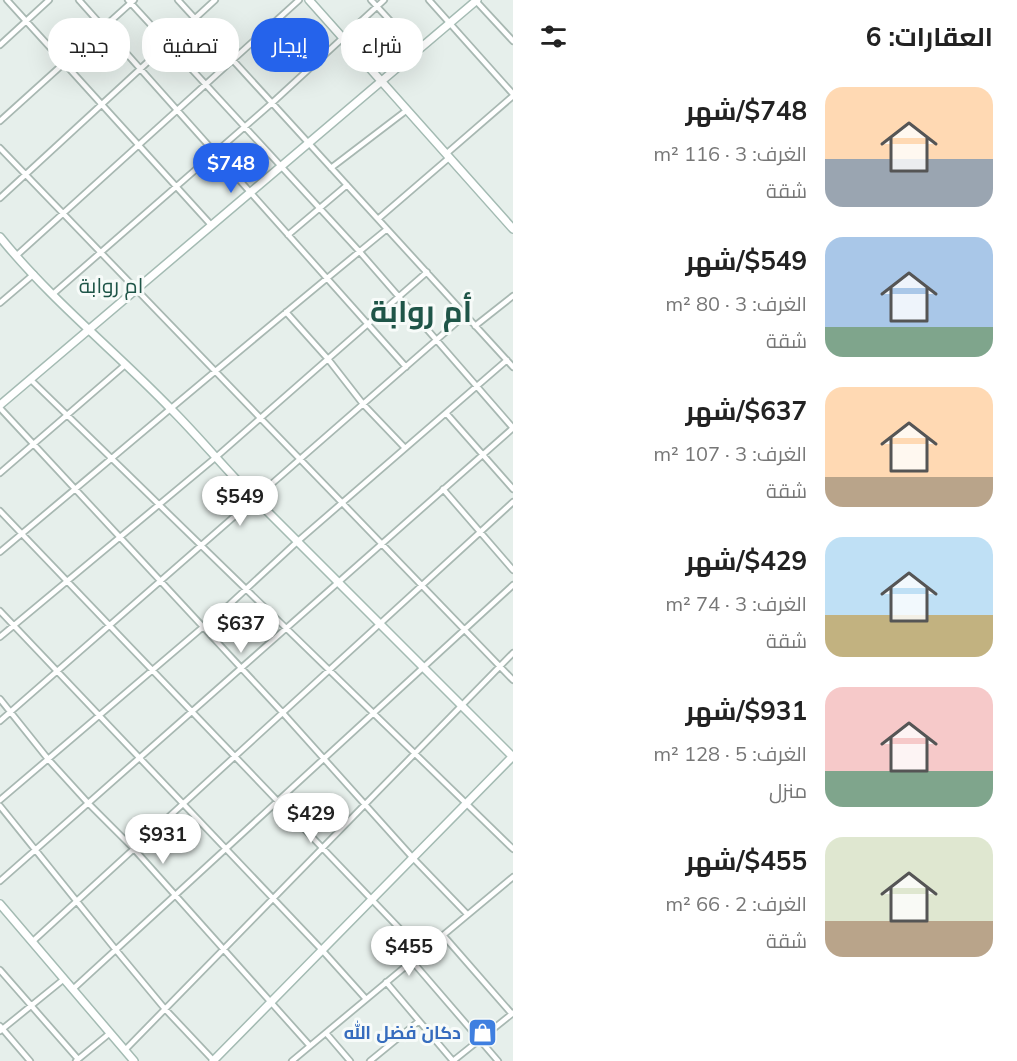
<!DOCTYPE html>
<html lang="ar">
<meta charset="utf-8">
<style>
body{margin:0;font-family:Mulish,Cairo,sans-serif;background:#f2f2f2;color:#222;direction:rtl;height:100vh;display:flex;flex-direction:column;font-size:22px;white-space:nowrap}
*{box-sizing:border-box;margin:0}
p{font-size:20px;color:#767676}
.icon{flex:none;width:33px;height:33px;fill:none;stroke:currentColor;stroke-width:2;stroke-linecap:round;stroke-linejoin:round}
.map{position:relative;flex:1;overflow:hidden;direction:ltr}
.panel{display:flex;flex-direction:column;background:#fff;width:504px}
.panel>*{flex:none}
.banner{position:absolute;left:18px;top:18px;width:405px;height:54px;direction:rtl;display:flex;gap:12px}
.price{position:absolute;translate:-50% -51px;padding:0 14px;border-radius:21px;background:#fff;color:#222;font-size:20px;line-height:39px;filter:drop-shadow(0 2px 3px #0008)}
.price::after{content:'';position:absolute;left:50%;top:36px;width:18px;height:14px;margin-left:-9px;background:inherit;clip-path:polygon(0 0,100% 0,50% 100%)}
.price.on{background:#2563eb;color:#fff}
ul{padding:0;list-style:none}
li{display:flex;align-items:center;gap:18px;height:150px;padding:0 24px}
li span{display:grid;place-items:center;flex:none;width:168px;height:120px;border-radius:18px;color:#555}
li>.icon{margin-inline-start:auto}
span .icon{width:72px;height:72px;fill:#fffc;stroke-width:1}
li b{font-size:26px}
h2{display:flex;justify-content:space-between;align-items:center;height:72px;padding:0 24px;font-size:26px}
.chip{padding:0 21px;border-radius:24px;background:#fff;box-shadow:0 6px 24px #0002;font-size:21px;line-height:54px}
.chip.on{background:#2563eb;color:#fff}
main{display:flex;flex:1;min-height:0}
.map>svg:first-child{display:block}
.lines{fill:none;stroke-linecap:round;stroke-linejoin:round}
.street-casing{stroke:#a8b8b2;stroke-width:8}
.secondary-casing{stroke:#a4bbb3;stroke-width:10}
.street{stroke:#fff;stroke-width:4.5}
.secondary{stroke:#fff;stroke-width:7}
.labels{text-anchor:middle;stroke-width:6;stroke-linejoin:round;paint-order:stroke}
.shop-label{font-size:18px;font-weight:bold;fill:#366cbe;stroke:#f7fbf9;text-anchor:end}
.quarter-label{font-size:21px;fill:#1f5548;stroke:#f7fbf9}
.town-label{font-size:30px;font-weight:bold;fill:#1f5548;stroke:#f7fbf9}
</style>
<main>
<section class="panel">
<h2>العقارات: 6<svg class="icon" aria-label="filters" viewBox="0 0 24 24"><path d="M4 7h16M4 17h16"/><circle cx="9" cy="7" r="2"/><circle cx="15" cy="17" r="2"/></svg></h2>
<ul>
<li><span style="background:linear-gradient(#ffd9b3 60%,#9aa5b1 0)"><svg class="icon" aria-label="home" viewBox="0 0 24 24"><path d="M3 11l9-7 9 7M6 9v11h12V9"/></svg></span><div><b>$748/شهر</b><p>الغرف: 3 · 116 m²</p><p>شقة</p></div></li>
<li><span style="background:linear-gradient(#a9c7e8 75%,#7fa58c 0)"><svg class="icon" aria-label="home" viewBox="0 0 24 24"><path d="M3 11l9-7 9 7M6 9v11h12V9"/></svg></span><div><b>$549/شهر</b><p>الغرف: 3 · 80 m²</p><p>شقة</p></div></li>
<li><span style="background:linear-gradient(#ffd9b3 75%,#b9a48a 0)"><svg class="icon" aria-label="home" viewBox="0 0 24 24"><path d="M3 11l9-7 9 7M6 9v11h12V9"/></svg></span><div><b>$637/شهر</b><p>الغرف: 3 · 107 m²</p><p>شقة</p></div></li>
<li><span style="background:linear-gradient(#bfe0f5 65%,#c2b280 0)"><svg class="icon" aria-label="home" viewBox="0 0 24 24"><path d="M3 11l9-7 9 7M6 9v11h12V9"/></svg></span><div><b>$429/شهر</b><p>الغرف: 3 · 74 m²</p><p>شقة</p></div></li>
<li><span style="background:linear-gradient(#f6c9c9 70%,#7fa58c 0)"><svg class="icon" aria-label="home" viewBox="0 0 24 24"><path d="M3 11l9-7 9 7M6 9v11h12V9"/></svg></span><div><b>$931/شهر</b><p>الغرف: 5 · 128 m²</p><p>منزل</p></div></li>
<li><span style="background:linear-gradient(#dfe7d0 70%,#b9a48a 0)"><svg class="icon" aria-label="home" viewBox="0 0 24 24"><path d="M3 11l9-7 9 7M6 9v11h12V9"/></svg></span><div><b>$455/شهر</b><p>الغرف: 2 · 66 m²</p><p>شقة</p></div></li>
</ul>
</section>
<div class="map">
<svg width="513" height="1061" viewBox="0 0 513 1061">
<rect width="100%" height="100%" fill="#e6efeb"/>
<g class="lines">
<defs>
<path id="street" d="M 7,0 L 212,226
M 79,0 L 406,367
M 128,0 L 359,251 L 513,428
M 178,0 L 513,367
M 371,0 L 418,51
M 429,0 L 513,94
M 476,1 L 513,41
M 0,45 L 49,0
M 0,121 L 134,0
M 0,148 L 513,680
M 446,154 L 513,96
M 331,168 L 407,110
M 0,198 L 215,0
M 378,219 L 450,157
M 288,235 L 347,185
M 16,256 L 299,0
M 53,294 L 272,103 L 384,0
M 0,303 L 34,274
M 286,312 L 328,359 L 363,404 L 405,448
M 475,326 L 513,296
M 31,380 L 513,849
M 0,408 L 282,712 L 413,858 L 467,914
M 446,413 L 513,489
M 0,473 L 125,365
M 443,489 L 513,570
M 0,511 L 422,952
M 0,552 C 129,444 257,335 387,229
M 0,611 L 322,950 L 366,999
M 0,637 L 215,458 L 427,272
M 0,699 L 48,759 L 88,803 L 134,849 L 310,1046
M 0,721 L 465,315
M 0,800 L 230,604 L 298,541 L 507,360
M 0,806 L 116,950 L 165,1009 L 214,1061
M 0,881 L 513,428
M 443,935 L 512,1014
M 32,942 L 513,502
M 412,961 L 498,1061
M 0,970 L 78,1059
M 386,982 L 453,1061 L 513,1013
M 73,989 L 513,585
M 0,1026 L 30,1061
M 0,1031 L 64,979
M 326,1033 L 350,1061
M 125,1050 L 513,653
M 76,1061 L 110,1033
M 292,1061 L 513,877
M 370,1061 L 419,1021"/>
<path id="secondary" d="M 309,0 L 513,229
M 0,237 C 51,300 115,351 171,409 C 200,438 226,470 255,499 L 513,757
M 0,405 L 477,0
M 0,904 L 134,1061
M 213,1061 L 513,756"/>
</defs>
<use href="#street" class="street-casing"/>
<use href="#secondary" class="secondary-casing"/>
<use href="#street" class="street"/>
<use href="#secondary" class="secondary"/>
</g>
<defs>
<symbol id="shop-square" viewBox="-11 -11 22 22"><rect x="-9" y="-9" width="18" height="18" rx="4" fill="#3f7fe0" stroke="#f7fbf9"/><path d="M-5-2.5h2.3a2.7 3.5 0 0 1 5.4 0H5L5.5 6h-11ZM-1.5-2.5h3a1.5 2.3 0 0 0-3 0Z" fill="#fff"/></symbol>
</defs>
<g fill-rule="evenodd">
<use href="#shop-square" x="466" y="1016" width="33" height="33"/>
</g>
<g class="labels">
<g class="shop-label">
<text x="461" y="1039">دكان فضل الله</text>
</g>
<g class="quarter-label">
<text x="111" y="293">ام روابة</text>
</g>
<g class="town-label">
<text x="421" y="322">أم روابة</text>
</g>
</g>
</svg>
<b class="price on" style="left:231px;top:194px">$748</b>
<b class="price" style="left:240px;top:527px">$549</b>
<b class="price" style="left:241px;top:654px">$637</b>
<b class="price" style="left:311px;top:844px">$429</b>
<b class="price" style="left:163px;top:865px">$931</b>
<b class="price" style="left:409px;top:977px">$455</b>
<div class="banner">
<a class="chip">شراء</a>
<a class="chip on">إيجار</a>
<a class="chip">تصفية</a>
<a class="chip">جديد</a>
</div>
</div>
</main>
